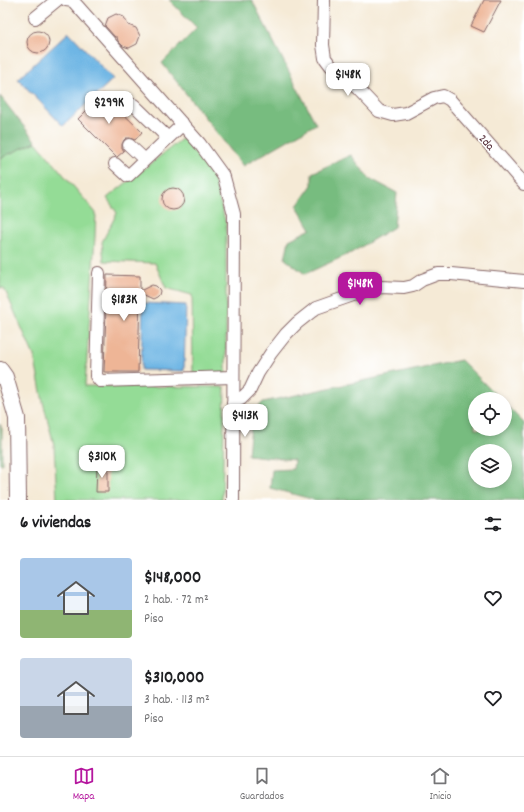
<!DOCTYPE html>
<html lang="es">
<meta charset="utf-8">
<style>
body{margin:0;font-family:Dekko,sans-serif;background:#f6f6f6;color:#202124;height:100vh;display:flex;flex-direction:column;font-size:15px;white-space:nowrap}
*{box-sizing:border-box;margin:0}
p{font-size:13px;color:#757577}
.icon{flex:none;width:22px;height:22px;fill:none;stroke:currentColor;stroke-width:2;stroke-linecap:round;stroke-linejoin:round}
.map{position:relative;height:500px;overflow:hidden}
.drawer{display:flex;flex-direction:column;background:#fff;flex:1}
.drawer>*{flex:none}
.tools{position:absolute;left:468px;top:392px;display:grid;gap:8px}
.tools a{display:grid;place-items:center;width:44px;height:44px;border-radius:50%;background:#fff;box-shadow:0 2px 6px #0003;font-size:20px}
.price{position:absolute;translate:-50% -34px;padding:0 9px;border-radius:8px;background:#fff;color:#222;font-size:13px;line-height:26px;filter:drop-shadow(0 1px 2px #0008)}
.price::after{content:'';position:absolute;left:50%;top:24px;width:12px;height:9px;margin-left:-6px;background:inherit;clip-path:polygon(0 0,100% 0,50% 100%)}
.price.active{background:#b5179e;color:#fff}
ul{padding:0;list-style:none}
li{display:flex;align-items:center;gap:12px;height:100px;padding:0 20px}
li span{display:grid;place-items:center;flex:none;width:112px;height:80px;border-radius:4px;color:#555}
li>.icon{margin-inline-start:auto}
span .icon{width:48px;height:48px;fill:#fffc;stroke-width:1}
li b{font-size:17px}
h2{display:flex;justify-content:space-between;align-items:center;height:48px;padding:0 20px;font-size:17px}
.menu{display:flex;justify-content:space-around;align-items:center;height:56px;border-top:1px solid #e0e0e0;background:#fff;font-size:11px;color:#757577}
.menu a{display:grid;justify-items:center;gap:2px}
.menu .active{color:#b5179e}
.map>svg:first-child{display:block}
.green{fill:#94dc96;stroke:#6f7e60}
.forest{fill:#77bc7f;stroke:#606e55;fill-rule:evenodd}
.water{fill:#6db5e4;stroke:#5c6a88}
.building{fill:#eeb596}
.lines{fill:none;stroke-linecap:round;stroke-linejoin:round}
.minor-casing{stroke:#866667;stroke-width:14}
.major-casing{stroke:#866667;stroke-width:18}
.minor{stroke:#fff;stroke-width:12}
.major{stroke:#fff;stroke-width:16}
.labels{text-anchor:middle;stroke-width:3;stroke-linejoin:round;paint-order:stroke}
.street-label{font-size:12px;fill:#4a1f2b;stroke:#fff}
</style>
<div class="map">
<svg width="524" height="500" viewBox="0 0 524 500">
<rect width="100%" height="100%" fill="#fff"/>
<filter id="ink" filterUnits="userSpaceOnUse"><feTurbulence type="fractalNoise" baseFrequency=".025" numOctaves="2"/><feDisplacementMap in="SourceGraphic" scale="8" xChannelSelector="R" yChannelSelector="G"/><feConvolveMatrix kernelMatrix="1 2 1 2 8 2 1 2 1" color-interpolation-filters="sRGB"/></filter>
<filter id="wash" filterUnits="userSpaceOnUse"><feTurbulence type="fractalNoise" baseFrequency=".012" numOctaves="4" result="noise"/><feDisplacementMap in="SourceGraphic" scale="16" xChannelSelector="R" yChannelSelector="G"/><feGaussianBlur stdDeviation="0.9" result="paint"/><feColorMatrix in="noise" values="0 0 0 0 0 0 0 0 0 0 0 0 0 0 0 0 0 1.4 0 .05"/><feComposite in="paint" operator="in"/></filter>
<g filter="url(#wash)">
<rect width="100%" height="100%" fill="#f5ead6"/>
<path class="green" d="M 183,138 L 213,176 L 226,224 L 226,374 L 193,374 L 192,295 L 166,288 L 155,263 L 104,261 L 102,242 L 117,213 L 107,198 Z
M 36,142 L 96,213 L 95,237 L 85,386 L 225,387 L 222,500 L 57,500 L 54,445 L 43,402 L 34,356 L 4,288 L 0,288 L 0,158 Z
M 0,424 L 2,429 L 2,464 L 0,464 Z"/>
<path class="forest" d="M 169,0 L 252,0 L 316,124 L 243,166 L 162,63 L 197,28 Z
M 0,96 L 36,142 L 0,158 Z
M 351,155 L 369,178 L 397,193 L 394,227 L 351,253 L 305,274 L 285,259 L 289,240 L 311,229 L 297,206 L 312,185 L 312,173 Z
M 461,360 L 500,399 L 475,399 L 475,429 L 505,429 L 505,404 L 524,423 L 524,500 L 315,500 L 270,488 L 272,470 L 293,469 L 294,460 L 248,455 L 252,414 L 263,402 ZM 475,451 L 505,451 L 505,481 L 475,481 Z"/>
<path class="water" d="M 69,32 L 113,79 L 63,126 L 18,79 Z
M 143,303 L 186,305 L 184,371 L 141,370 Z"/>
<g id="blocks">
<path class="building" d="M 484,0 L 501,0 L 484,32 L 471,26 Z
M 116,14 L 124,17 L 128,25 L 136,28 L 140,36 L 137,44 L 129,48 L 123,46 L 118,41 L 117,37 L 115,37 L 105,26 L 108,18 Z
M27 42a11 11 0 1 1 22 0a11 11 0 1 1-22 0Z
M 103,94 L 142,132 L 135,140 L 130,138 L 126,138 L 124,140 L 122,144 L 122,148 L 124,151 L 117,157 L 116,157 L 78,119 Z
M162 199a11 11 0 1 1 22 0a11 11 0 1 1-22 0Z
M 107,275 L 140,276 L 140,291 L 152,285 L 156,286 L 159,289 L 160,291 L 159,295 L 157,297 L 153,299 L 140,293 L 138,372 L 104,372 Z
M 97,466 L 108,467 L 108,492 L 96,492 Z"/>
</g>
</g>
<g filter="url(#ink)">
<use href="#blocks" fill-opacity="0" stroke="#866667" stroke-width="1"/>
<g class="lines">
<defs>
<path id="minor" d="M 66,0 L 73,1 L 200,144 L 224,177 L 234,214 L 233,500
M 324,0 L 323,45 L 325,58 L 331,66 L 358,89 L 379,111 L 393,115 L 406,113 L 434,98 L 443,96 L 450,100 L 524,184
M 35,18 L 57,0
M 134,105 L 168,138
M 129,145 L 145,160
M 115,164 L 128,176 L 183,124
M 99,273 L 96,376 L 100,381 L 233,377
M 233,403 L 241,399 L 250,390 L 258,373 L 271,353 L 286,334 L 297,323 L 316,308 L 356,294 L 368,289 L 380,287 L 404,288 L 413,286 L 422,280 L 438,274 L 451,274 L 524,281"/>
<path id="major" d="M 0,370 L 5,377 L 17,418 L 18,500"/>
</defs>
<use href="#minor" class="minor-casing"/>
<use href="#major" class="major-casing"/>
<use href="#minor" class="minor"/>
<use href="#major" class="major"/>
</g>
</g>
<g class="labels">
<g class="street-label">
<text transform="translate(487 142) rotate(49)" y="4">2da</text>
</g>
</g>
</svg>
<div class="tools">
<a><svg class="icon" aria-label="locate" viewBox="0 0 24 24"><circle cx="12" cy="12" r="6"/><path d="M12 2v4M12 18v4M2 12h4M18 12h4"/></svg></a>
<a><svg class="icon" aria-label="layers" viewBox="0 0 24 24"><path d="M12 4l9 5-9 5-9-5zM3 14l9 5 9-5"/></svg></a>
</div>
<b class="price" style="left:348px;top:97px">$148K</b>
<b class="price" style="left:109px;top:125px">$299K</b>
<b class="price active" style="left:360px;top:306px">$148K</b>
<b class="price" style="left:124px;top:322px">$183K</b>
<b class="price" style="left:245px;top:438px">$413K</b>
<b class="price" style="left:102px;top:479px">$310K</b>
</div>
<section class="drawer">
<h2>6 viviendas<svg class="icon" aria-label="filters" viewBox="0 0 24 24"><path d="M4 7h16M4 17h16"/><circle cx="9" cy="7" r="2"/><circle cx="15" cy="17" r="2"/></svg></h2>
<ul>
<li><span style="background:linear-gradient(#a9c7e8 65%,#8fb573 0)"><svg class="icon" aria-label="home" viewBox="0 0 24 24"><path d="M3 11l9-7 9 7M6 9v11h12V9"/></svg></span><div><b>$148,000</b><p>2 hab. · 72 m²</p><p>Piso</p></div><svg class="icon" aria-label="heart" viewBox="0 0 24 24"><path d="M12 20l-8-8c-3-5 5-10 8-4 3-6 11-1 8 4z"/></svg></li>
<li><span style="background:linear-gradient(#c9d6e8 60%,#9aa5b1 0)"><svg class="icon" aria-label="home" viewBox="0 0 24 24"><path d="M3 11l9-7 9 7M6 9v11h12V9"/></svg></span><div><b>$310,000</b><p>3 hab. · 113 m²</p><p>Piso</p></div><svg class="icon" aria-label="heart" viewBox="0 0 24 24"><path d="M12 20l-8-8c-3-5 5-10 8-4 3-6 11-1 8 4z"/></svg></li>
</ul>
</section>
<nav class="menu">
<a class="active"><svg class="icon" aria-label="map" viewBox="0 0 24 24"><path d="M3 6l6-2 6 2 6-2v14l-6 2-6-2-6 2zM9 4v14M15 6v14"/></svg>Mapa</a>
<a><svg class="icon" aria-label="saved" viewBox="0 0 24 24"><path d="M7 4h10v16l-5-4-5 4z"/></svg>Guardados</a>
<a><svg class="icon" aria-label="home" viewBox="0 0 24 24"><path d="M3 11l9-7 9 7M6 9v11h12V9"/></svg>Inicio</a>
</nav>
